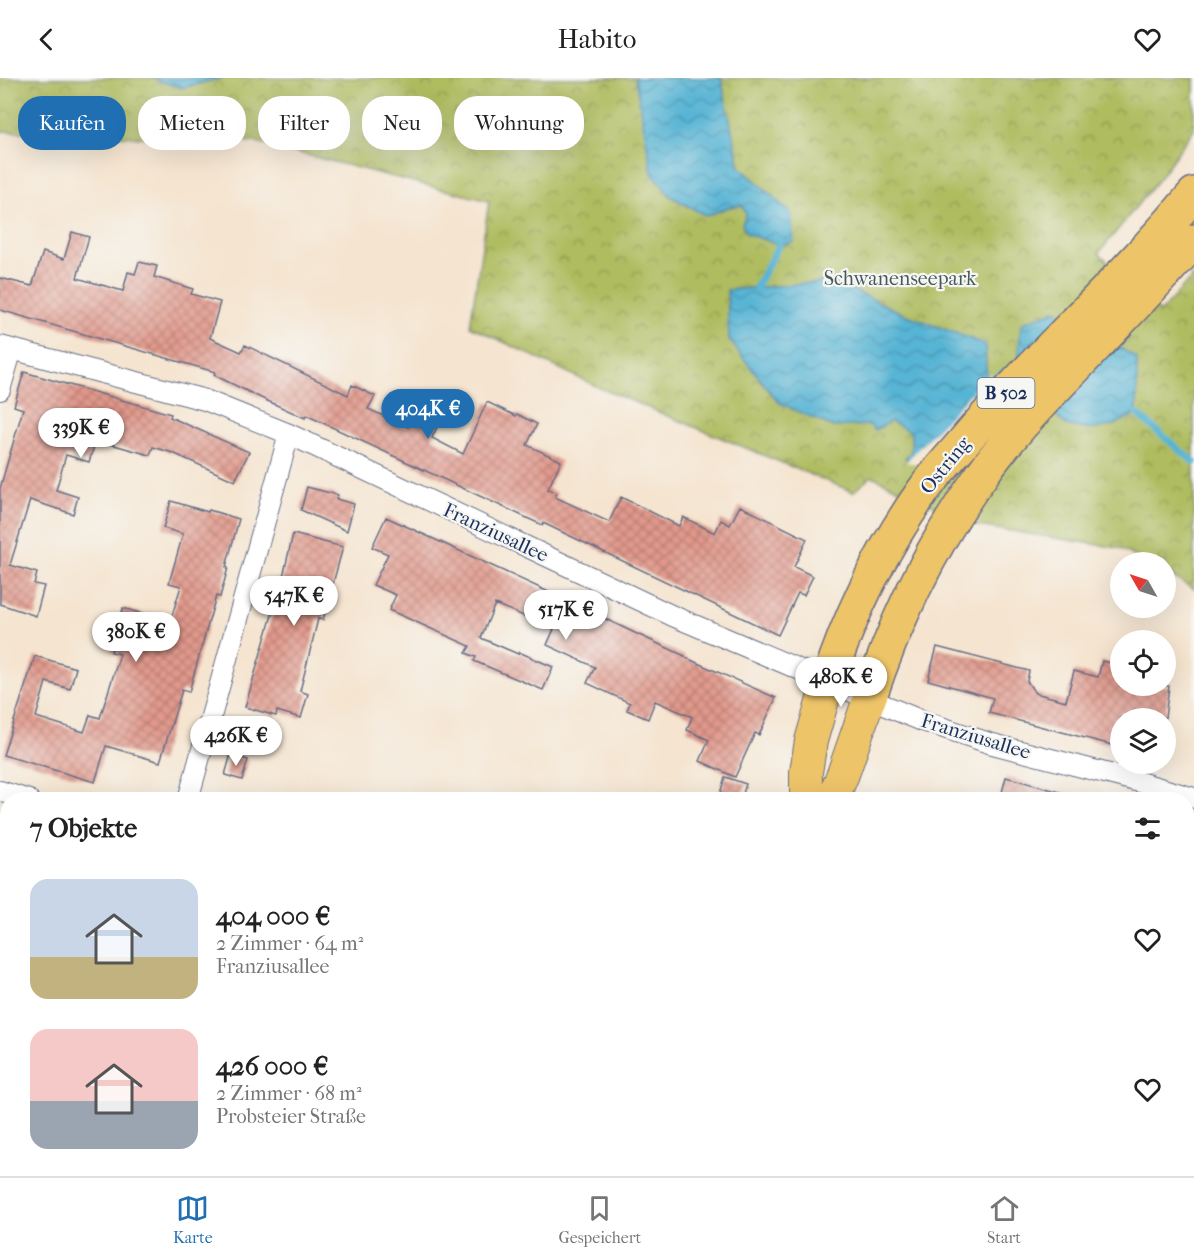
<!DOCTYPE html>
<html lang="de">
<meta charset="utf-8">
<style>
body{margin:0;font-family:"IM FELL French Canon",serif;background:#f2f2f2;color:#222;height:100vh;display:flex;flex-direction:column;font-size:22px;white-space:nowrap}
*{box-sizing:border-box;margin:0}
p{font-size:20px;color:#767676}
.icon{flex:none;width:33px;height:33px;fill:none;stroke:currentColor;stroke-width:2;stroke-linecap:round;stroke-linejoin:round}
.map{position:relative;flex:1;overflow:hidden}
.panel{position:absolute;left:0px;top:714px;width:1194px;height:384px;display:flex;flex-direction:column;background:#fff;border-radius:24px 24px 0 0;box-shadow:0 6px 24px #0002}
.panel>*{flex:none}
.hud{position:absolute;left:18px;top:18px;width:600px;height:54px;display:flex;gap:12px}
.needle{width:39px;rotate:309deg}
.controls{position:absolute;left:1110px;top:474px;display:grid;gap:12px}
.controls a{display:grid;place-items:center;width:66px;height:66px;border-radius:50%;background:#fff;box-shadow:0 6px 24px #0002;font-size:30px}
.price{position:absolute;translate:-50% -51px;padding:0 14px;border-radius:21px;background:#fff;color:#222;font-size:20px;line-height:39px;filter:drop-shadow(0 2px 3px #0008)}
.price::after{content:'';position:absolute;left:50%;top:36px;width:18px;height:14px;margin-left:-9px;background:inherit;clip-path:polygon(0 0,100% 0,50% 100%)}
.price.current{background:#1f6fb2;color:#fff}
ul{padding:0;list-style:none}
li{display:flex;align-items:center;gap:18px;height:150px;padding:0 30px}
li span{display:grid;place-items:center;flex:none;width:168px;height:120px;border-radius:18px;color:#555}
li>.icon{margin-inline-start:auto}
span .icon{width:72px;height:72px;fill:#fffc;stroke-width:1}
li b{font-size:26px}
h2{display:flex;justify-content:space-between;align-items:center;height:72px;padding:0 30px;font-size:26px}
.tag{padding:0 21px;border-radius:24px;background:#fff;box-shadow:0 6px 24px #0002;font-size:21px;line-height:54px}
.tag.current{background:#1f6fb2;color:#fff}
header{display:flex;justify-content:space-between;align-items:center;height:78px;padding:0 30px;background:#fff;font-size:27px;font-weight:600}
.tab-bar{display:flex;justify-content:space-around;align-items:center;height:84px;border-top:2px solid #e0e0e0;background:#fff;font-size:16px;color:#767676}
.tab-bar a{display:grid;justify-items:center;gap:3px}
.tab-bar .current{color:#1f6fb2}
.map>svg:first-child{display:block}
.park{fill:url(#park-crowns);stroke:#65765e;stroke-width:1.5}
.water{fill:url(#water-waves);stroke:#387299;stroke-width:1.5}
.pier{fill:#f5e4cf}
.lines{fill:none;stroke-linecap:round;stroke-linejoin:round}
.stream{stroke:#56b4d4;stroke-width:7}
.building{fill:url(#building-cross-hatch)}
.minor-casing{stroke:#676e86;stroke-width:22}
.primary-casing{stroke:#676e86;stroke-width:34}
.trunk-casing{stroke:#676e86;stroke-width:36}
.minor{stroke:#fff;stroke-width:20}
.primary{stroke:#eec469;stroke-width:32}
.trunk{stroke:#eec469;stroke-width:33}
.labels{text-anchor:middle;stroke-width:4.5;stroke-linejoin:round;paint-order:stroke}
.shield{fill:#f6f6f2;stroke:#5d6b8a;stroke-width:1.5}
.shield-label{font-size:18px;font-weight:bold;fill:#1b2f5e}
.park-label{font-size:20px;fill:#47595e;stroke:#f6f6f2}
.street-label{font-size:20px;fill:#1b2f5e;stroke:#f6f6f2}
</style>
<header><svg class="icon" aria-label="back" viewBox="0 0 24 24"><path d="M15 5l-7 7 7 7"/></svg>Habito<svg class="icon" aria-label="heart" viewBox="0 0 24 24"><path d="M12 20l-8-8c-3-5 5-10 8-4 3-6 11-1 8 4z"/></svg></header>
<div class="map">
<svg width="1194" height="1098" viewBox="0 0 1194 1098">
<defs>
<pattern id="park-crowns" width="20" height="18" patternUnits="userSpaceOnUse" patternTransform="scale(1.5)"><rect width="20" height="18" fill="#afbc5e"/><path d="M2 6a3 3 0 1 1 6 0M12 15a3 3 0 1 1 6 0" fill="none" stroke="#8e9951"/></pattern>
<pattern id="water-waves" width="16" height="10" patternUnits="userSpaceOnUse" patternTransform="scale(1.5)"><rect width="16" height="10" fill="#56b4d4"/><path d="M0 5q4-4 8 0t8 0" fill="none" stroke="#4693af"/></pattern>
<pattern id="building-cross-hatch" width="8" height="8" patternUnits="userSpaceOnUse" patternTransform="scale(1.5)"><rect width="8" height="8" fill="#e2998b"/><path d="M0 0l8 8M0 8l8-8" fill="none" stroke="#b67d75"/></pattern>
</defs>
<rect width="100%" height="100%" fill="#f6f6f2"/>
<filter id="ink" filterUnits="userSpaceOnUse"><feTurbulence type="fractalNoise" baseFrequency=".0167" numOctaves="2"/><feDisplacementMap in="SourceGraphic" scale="12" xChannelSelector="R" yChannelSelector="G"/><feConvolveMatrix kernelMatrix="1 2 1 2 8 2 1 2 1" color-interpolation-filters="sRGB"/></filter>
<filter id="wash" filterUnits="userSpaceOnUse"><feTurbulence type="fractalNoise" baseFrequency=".008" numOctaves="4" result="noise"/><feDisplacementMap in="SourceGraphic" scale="24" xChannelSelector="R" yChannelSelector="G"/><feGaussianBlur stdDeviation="1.35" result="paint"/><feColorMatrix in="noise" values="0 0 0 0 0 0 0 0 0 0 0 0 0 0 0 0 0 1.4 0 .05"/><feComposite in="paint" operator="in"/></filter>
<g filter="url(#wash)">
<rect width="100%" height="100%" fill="#f5e4cf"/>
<path class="park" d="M 0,0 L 1194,0 L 1194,51 L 1160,99 L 1099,175 L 1160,234 L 1194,197 L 1194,511 L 1166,495 L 1166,484 L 1146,484 L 1119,470 L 978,448 L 872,398 L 853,414 L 600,310 L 470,248 L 489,123 L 255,64 L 0,53 Z"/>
<path class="water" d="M 155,0 L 223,0 L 182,10 L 157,2 Z
M 635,0 L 721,0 L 740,89 L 791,135 L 794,164 L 779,167 L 747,156 L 742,147 L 746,135 L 741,127 L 729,129 L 706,138 L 670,118 L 652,95 Z
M 834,203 L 904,236 L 985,266 L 987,305 L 985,399 L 905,380 L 911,374 L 911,354 L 891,343 L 875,352 L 870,347 L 833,349 L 779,325 L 729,262 L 727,212 Z
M 1055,232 L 1100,256 L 1137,281 L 1137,336 L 1114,347 L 1089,352 L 1066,347 L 1045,327 L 1018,286 L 1021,246 Z"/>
<path class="pier" d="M 990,295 L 990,304 L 1020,367 L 985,402 L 906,384 Z"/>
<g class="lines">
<path class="stream" d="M 756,209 L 779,167
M 987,305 L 1008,292
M 1137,336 L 1194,384"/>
</g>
<g id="blocks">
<path class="building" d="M 72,154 L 89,159 L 77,200 L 123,213 L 128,194 L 135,196 L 139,184 L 157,188 L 154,199 L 193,211 L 191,216 L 220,224 L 210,260 L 241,274 L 245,267 L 348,317 L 352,307 L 375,318 L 368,331 L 408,349 L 419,325 L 443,336 L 432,360 L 463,376 L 487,324 L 516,338 L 517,336 L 537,346 L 527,367 L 561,383 L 548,411 L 557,415 L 555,419 L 609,444 L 621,419 L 679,448 L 683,439 L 715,455 L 721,442 L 730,447 L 740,428 L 807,461 L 794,489 L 813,498 L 804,517 L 798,515 L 778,557 L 543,445 L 542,447 L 306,337 L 305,340 L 261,320 L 214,297 L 215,294 L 0,232 L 0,200 L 32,208 L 43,174 L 64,181 Z
M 24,294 L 171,336 L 170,339 L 249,374 L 235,403 L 173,375 L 153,369 L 150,377 L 96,362 L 89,384 L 66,377 L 56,412 L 78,419 L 73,436 L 30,422 L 10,487 L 37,495 L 34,506 L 44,508 L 36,538 L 0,526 L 0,410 L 23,331 L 14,328 Z
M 307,409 L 338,417 L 336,421 L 354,426 L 347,453 L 301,432 Z
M 171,423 L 208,434 L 209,432 L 239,441 L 226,489 L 228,490 L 220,519 L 216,518 L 189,614 L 182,612 L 160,684 L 106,668 L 95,704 L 3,677 L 35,578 L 76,590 L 70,611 L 46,604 L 36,639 L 84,654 L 90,637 L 100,640 L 120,576 L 111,574 L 123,530 L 170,544 L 181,508 L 169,505 L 183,456 L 163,450 Z
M 386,439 L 553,516 L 637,556 L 685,578 L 684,579 L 776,620 L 759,657 L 755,655 L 735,699 L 700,683 L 709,662 L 687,652 L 692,639 L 655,623 L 648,641 L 627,632 L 630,625 L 587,605 L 595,589 L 547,567 L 554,551 L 495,526 L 481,560 L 518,576 L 519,574 L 553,589 L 543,612 L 474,583 L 476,579 L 466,575 L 470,568 L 389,532 L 396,517 L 373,507 L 388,476 L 372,469 Z
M 293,456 L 343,469 L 323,542 L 318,541 L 300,613 L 308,616 L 301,640 L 277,633 L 276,638 L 245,629 L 282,503 Z
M 937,569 L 1029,593 L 1027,603 L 1035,615 L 1066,623 L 1074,593 L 1098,599 L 1102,583 L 1120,587 L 1120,608 L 1169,608 L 1165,640 L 1120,640 L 1120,669 L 989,635 L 993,620 L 928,602 Z
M 231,676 L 248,682 L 242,702 L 225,697 Z
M 725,699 L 746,706 L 741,722 L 718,722 Z
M 1006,699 L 1067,716 L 1066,722 L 1000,722 Z"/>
</g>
</g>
<g filter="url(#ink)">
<use href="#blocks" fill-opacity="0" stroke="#676e86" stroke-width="1.5"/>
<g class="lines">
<defs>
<path id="minor" d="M 0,268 L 205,322 L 289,356 L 673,538 L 869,621 L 920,642 L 989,665 L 1136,703 L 1194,720
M 0,312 L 12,271
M 0,713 L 29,722
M 188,722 L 289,356
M 1093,1098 L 1093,1090"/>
<path id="primary" d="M 806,722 L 806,694 L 811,663 L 828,604
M 832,722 L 843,696 L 869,621
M 744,1098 L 746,1090"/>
<path id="trunk" d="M 828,604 C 850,536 882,471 923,413 C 935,396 948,382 961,367 C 989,333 1020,301 1051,269 C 1100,219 1149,170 1194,116
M 869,621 C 896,541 933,464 983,395 C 1010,357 1043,322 1076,289 C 1116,247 1156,206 1194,163"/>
</defs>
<use href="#minor" class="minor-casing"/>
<use href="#primary" class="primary-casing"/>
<use href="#trunk" class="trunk-casing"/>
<use href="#minor" class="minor"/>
<use href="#primary" class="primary"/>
<use href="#trunk" class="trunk"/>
</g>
</g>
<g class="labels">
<rect class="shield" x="977.5" y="300" width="57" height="30" rx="4.5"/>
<g class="shield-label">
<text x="1006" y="321">B 502</text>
</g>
<g class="park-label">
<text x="900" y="207">Schwanenseepark</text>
</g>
<g class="street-label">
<text transform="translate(945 387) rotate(-51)" y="7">Ostring</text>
<text transform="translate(496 454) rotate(25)" y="7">Franziusallee</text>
<text transform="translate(976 658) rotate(17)" y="7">Franziusallee</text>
</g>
</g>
</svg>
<div class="controls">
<a><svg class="needle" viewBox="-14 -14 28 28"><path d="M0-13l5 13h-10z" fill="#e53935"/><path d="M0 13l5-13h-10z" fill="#767676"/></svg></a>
<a><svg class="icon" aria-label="locate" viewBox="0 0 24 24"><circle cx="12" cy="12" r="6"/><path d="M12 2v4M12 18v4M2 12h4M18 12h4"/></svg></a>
<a><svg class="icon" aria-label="layers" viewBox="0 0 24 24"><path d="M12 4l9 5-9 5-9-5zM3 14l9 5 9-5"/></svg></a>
</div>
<b class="price current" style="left:428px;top:362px">404K €</b>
<b class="price" style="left:81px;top:381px">339K €</b>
<b class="price" style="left:294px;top:549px">547K €</b>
<b class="price" style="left:566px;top:563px">517K €</b>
<b class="price" style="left:136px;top:585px">380K €</b>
<b class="price" style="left:841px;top:630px">480K €</b>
<b class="price" style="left:236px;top:689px">426K €</b>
<div class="hud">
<a class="tag current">Kaufen</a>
<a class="tag">Mieten</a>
<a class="tag">Filter</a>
<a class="tag">Neu</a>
<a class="tag">Wohnung</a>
</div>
<section class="panel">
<h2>7 Objekte<svg class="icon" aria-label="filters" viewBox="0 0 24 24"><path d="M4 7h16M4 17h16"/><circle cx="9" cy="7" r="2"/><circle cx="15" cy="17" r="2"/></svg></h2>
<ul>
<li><span style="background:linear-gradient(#c9d6e8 65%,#c2b280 0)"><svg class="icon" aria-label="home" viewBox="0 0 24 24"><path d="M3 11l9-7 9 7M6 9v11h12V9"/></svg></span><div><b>404 000 €</b><p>2 Zimmer · 64 m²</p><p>Franziusallee</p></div><svg class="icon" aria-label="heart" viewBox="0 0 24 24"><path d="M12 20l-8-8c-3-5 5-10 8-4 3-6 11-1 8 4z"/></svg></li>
<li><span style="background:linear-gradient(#f6c9c9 60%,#9aa5b1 0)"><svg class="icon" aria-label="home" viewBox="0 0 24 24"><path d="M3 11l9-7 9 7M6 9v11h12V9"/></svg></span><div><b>426 000 €</b><p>2 Zimmer · 68 m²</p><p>Probsteier Straße</p></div><svg class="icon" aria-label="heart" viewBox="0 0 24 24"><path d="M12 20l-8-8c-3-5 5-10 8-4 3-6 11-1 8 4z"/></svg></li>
</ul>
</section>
</div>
<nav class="tab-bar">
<a class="current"><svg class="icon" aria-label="map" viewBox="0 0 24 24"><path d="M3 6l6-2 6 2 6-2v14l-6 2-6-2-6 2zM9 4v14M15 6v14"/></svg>Karte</a>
<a><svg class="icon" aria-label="saved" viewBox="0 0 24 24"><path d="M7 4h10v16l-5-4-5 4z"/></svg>Gespeichert</a>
<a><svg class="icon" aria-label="home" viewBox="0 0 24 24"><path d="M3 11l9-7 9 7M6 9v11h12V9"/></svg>Start</a>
</nav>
